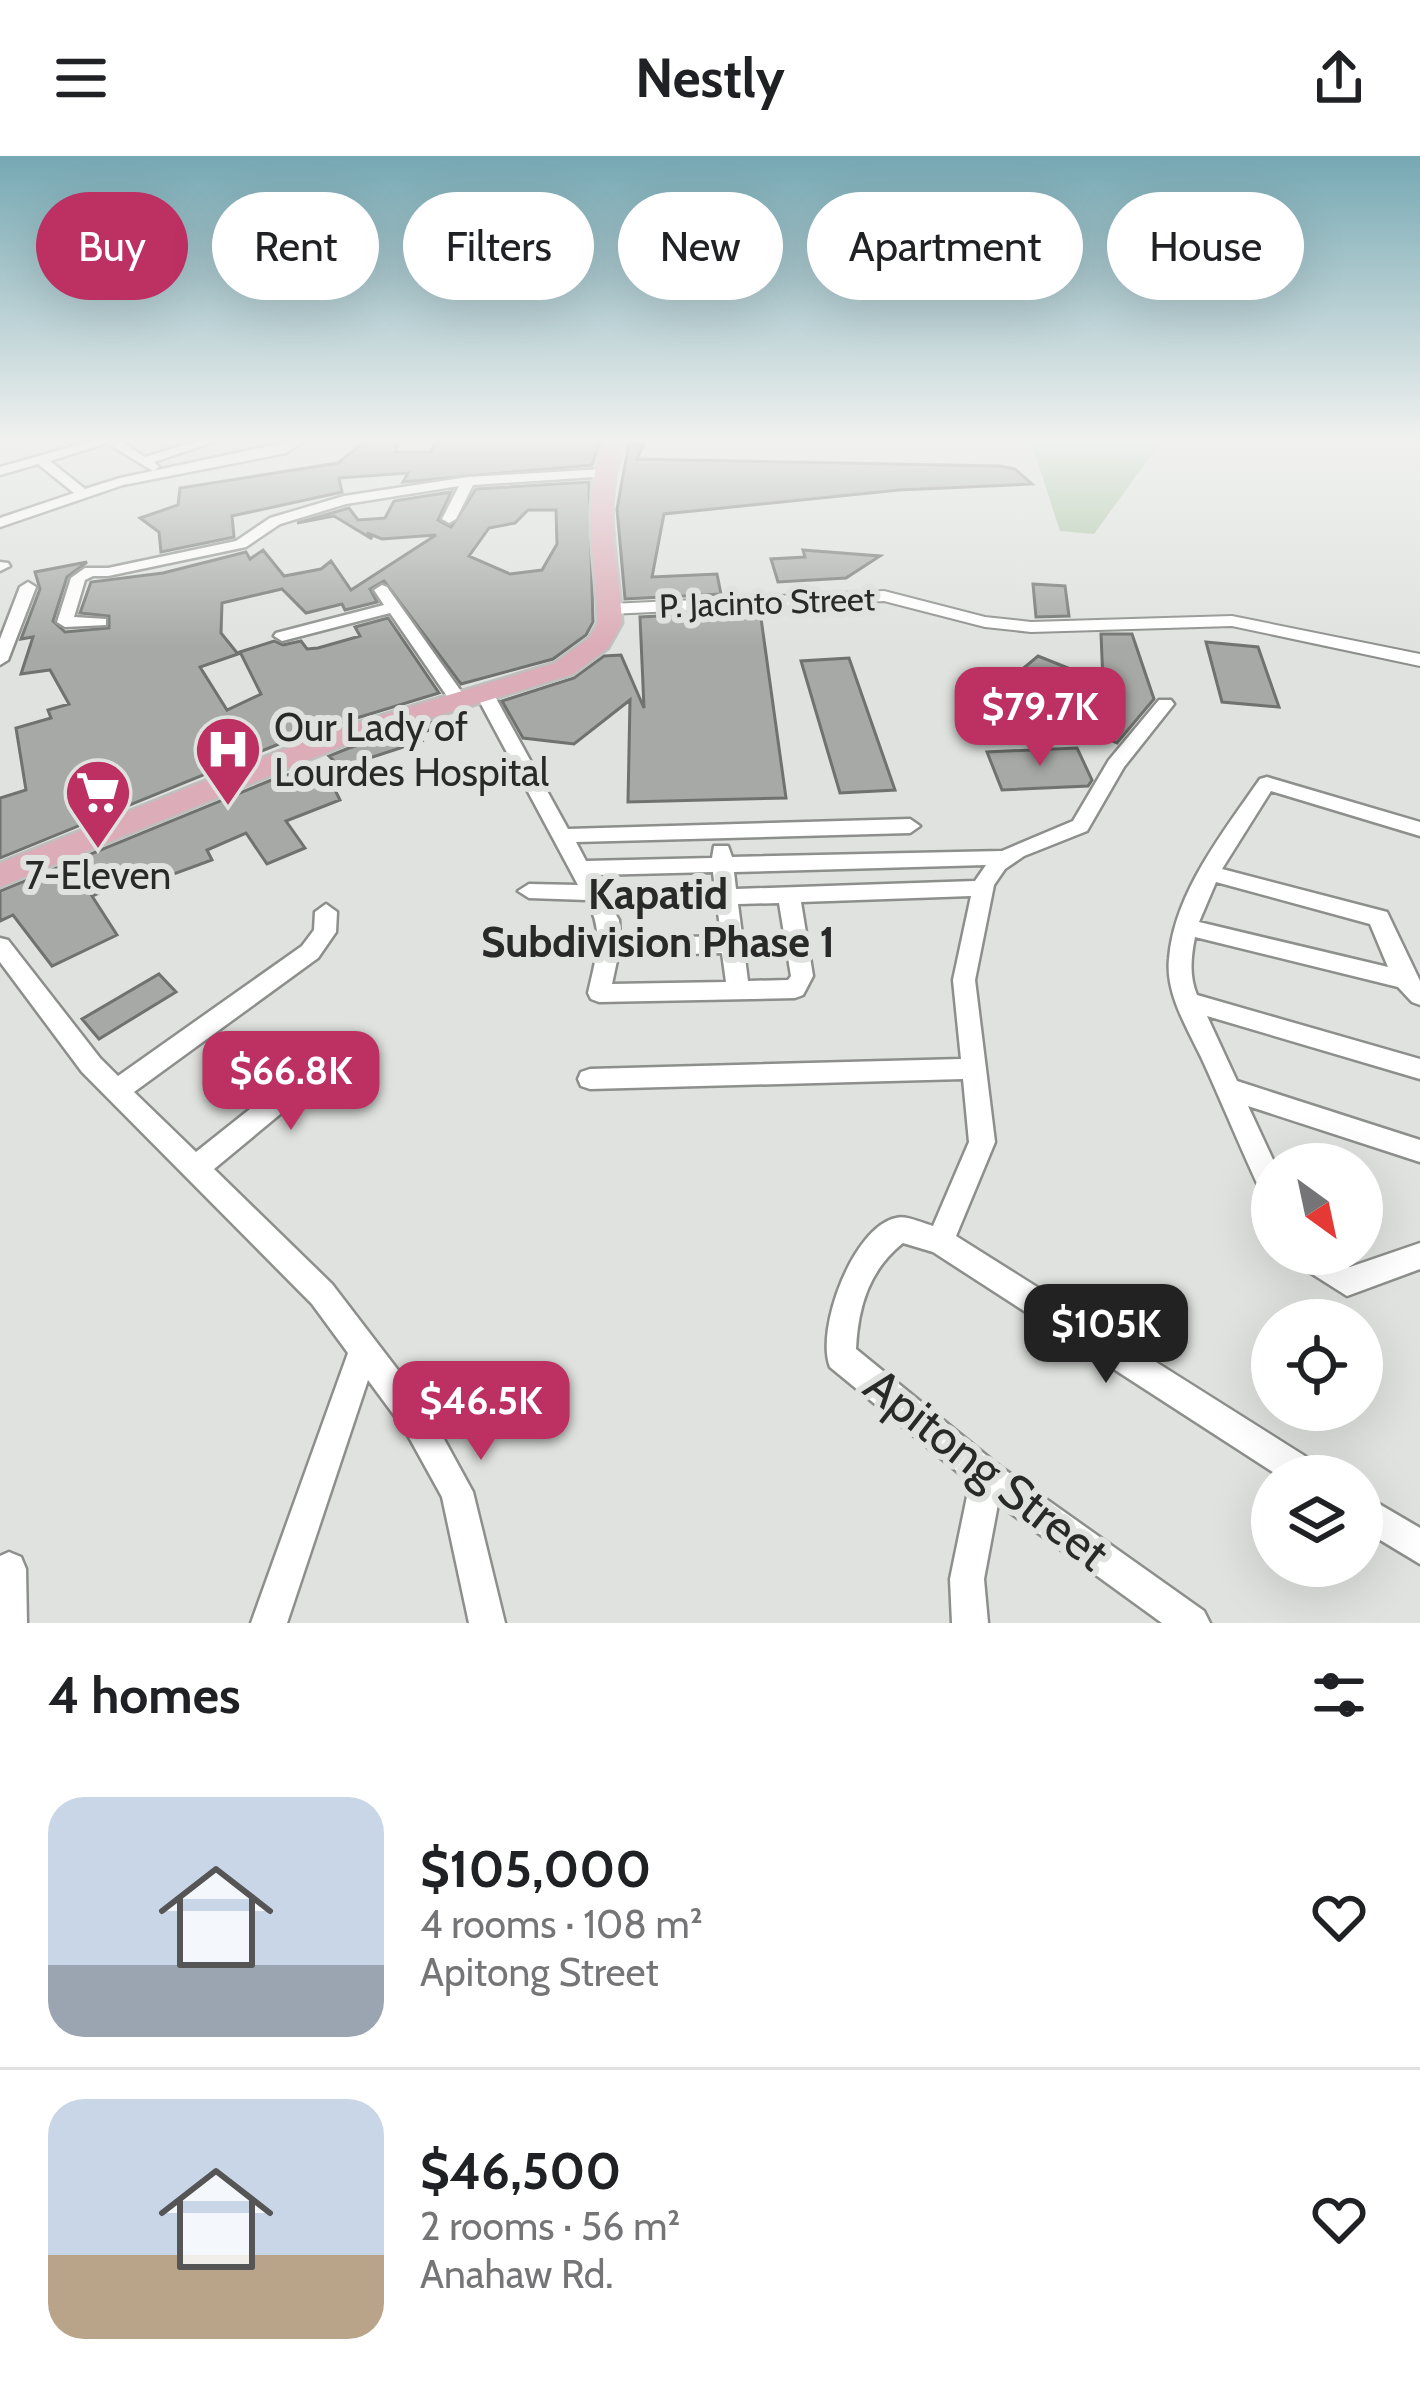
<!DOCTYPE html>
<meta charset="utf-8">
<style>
body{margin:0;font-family:Cabin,sans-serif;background:#f2f2f2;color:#202124;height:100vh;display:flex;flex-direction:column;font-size:45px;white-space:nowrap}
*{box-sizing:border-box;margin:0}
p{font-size:39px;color:#757577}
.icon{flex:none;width:66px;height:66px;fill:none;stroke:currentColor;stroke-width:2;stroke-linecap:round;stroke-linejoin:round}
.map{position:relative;height:1467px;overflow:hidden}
.sheet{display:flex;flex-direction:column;background:#fff;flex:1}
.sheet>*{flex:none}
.banner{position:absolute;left:36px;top:36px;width:1350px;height:108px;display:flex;gap:24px}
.needle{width:78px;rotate:147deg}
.tools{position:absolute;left:1251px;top:987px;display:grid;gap:24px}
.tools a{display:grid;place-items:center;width:132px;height:132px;border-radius:50%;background:#fff;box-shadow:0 12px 48px #0002;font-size:60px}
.price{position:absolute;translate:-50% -102px;padding:0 27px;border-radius:24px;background:#bd3062;color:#fff;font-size:39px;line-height:78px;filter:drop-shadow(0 3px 6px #0008)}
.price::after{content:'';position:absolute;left:50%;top:72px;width:36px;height:27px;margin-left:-18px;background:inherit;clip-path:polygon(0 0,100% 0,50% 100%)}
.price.current{background:#222;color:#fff}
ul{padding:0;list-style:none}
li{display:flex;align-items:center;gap:36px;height:300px;padding:0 48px}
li+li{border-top:3px solid #e0e0e0}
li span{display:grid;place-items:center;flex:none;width:336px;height:240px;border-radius:36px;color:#555}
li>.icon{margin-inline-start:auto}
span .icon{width:144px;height:144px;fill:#fffc;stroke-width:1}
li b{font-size:51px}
h2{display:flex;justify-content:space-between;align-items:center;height:144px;padding:0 48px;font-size:51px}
.chip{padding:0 42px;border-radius:54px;background:#fff;box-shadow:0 12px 48px #0002;font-size:42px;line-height:108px}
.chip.current{background:#bd3062;color:#fff}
header{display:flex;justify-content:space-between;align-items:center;height:156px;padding:0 48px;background:#fff;font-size:54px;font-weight:700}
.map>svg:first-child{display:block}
.green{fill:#a8c4a2}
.building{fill:#a6a9a5;stroke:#6f726f;stroke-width:3;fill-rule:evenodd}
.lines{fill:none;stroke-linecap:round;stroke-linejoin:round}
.minor-casing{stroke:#8c8f8b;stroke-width:5}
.tertiary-casing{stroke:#8c8f8b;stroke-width:4}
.primary-casing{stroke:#bebfbe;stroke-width:5}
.minor{fill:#fff;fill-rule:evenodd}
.tertiary{fill:#fff;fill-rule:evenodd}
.primary{fill:#dcacb8;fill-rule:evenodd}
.labels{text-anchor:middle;stroke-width:12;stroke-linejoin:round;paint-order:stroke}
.far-street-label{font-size:33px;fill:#282928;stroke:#dfe2de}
.poi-label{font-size:39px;fill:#282928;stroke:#dfe2de;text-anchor:start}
.neighbourhood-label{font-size:42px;font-weight:bold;fill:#282928;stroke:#dfe2de}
.near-street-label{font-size:48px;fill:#282928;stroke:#dfe2de}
</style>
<header><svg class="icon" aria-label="menu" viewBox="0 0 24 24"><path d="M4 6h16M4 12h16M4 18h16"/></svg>Nestly<svg class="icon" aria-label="share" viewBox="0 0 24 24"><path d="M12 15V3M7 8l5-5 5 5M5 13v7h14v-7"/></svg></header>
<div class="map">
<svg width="1420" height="1467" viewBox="0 0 1420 1467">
<rect width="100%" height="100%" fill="#dfe2de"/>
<path class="green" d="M 1021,286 L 1157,286 L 1160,287 L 1094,378 L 1060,375 L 1033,292 Z"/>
<path class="building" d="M 364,286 L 399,286 L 395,296 L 431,296 L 436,286 L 600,286 L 592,309 L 403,326 L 408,317 L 339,322 L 342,336 L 232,360 L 234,381 L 161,396 L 159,376 L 140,362 L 178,349 L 180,332 L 338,307 Z
M 629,287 L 644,288 L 637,303 L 1000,310 L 1015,313 L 1032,328 L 899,334 L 664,358 L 652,421 L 717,418 L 721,438 L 625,443 L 617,353 Z
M 589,326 L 593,466 L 586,479 L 553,503 L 461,528 L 384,425 L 370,433 L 377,446 L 345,454 L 342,448 L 306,457 L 282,433 L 222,447 L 221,477 L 238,498 L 200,511 L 227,554 L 261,538 L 240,496 L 274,485 L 283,489 L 301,485 L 307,493 L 318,492 L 360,480 L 355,471 L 388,462 L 439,537 L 301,579 L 0,702 L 0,642 L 26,634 L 16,572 L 51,562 L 48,554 L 69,548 L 50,514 L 21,518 L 33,481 L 21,483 L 40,433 L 35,416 L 87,406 L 67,421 L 53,465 L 65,476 L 109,472 L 109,460 L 80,457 L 91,426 L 163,417 L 246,396 L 250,403 L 263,394 L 284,420 L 321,413 L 331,405 L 351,434 L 436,379 L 382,383 L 367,377 L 372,383 L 334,360 L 297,367 L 349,352 L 358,364 L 385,362 L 394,345 L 451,336 L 438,364 L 451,371 L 476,333 ZM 528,354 L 556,354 L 557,388 L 542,414 L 510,418 L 469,400 L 489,372 L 515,367 Z
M 803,394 L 880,400 L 846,422 L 778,426 L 771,403 L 805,401 Z
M 1033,428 L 1065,430 L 1069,460 L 1036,461 Z
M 760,455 L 786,642 L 628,646 L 630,544 L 574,588 L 523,582 L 502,545 L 574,522 L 604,500 L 621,499 L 644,552 L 640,461 Z
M 1101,478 L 1132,478 L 1154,543 L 1117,587 L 1064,564 L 1074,555 L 1007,526 L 1038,500 L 1103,526 Z
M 1206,486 L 1258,491 L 1279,551 L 1222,546 Z
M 849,502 L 895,634 L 840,637 L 801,505 Z
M 445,562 L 449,568 L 417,578 L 422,585 L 345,610 L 356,625 L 335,634 L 340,644 L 286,665 L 305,692 L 267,708 L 246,677 L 207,694 L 212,704 L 163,722 L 158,712 L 92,740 L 117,779 L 52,810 L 13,759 L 0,765 L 0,735 L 274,623 L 334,605 L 329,600 L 349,592 Z
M 1077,592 L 1092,624 L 1088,630 L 1002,634 L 987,596 Z
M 159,818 L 176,836 L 99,883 L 82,863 Z"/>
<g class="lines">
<defs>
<path id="minor" d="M 88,286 L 122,286 L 145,301 L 194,286 L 213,286 L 154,306 L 159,311 L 153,315 L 107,287 L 50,305 L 85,333 L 120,322 L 288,286 L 303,286 L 286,297 L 123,329 L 0,371 L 0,362 L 74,337 L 38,308 L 0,319 L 0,311 Z
M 604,313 L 609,314 L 609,320 L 473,329 L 456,363 L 449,367 L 442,363 L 459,330 L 346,348 L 280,368 L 246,391 L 108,420 L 93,420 L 85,424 L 74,461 L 106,463 L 106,469 L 65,471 L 57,466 L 71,422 L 85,412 L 108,412 L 236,385 L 270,362 L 344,340 L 468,321 Z
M 0,406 L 8,407 L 10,410 L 0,415 Z
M 28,426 L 36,431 L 8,504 L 0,509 L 0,483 L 20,431 Z
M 382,429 L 387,431 L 463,538 L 463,546 L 451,546 L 390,457 L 282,485 L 274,480 L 276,477 L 384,449 L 374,434 Z
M 483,530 L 492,535 L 568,673 L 910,663 L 920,670 L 910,677 L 576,686 L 586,705 L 712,702 L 714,690 L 728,690 L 732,701 L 1002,695 L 1073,665 L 1109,604 L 1159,544 L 1171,544 L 1174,548 L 1124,611 L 1087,675 L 1024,700 L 1005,713 L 994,729 L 975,824 L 995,986 L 956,1080 L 1319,1309 L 1324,1320 L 1279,1320 L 933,1096 L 903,1087 C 869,1114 858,1151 856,1193 L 998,1309 L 1204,1455 L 1210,1467 L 1162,1467 L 998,1348 L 984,1423 L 988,1467 L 952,1467 L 950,1423 L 970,1326 L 830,1211 C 815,1174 853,1071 896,1062 C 906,1059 922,1067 933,1070 L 969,986 L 963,923 L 590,933 L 581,930 L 578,923 L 581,916 L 590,913 L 961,903 L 953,824 L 971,740 L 801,746 L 813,820 L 803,839 L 795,842 L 599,846 L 591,843 L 588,837 C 596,801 605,778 587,744 L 529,742 L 518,735 L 529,728 L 578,729 L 474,535 ZM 986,709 L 975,725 L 736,733 L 734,716 ZM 713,716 L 715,733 L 600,730 L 594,719 ZM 608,745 L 717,748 L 721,780 L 620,783 L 619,764 ZM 779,747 L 791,820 L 788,824 L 748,825 L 738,748 ZM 722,797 L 726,826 L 612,828 L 618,800 Z
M 1267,621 L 1420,666 L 1420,680 L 1271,635 L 1222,713 L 1387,756 L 1420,825 L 1420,849 L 1412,846 L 1398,831 L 1195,781 C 1191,801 1189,820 1197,839 L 1420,903 L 1420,923 L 1207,860 L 1237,925 L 1420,984 L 1420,1006 L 1248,950 L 1275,1008 L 1272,1008 L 1272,1043 L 1263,1040 C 1243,998 1225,954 1207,914 C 1192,879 1165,841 1169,803 C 1174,737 1224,675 1260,623 ZM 1216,726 L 1370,768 L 1388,811 L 1199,766 Z
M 326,748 L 337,756 L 336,776 L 318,802 L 134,936 L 196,996 L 338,883 L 346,880 L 354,883 L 358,890 L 354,897 L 214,1013 L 332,1128 L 427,1252 L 473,1336 L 505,1467 L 469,1467 L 442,1341 L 405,1274 L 368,1224 L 287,1467 L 251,1467 L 348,1197 L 312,1148 L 82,916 L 0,806 L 0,782 L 8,784 L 100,902 L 118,920 L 302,790 L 314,774 L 315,756 Z
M 1420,1087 L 1420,1113 L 1347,1140 L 1295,1107 L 1291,1098 L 1329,1098 L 1350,1111 Z
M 1362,1338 L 1420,1372 L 1420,1408 L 1362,1373 Z
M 9,1396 L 21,1401 L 26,1413 L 27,1467 L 0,1467 L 0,1400 Z"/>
<path id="tertiary" d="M 884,435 L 985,461 L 1031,466 L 1232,460 L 1420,498 L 1420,510 L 1232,470 L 1031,476 L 985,471 L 884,445 L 610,458 L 601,453 L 610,448 Z"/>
<path id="primary" d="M 605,286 L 625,286 C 600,346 619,405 622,467 L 608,492 L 573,518 L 347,588 L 0,731 L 0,707 L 327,576 L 555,507 L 589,482 L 598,467 C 596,405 579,345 605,286 Z"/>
</defs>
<use href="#minor" class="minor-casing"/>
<use href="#tertiary" class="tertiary-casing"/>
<use href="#primary" class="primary-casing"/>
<use href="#minor" class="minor"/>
<use href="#tertiary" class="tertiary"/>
<use href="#primary" class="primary"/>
</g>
<linearGradient id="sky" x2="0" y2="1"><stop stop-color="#76a8b3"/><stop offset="0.58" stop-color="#f1f2f0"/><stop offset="1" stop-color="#f1f2f0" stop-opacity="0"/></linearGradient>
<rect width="1420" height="491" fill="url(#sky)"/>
<defs>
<symbol id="hospital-pin" viewBox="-11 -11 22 30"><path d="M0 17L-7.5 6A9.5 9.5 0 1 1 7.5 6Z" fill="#bd3062" stroke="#dfe2de"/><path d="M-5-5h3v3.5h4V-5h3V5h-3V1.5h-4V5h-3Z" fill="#fff"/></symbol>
<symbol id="supermarket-pin" viewBox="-11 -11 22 30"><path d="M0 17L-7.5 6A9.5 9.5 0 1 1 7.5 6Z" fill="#bd3062" stroke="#dfe2de"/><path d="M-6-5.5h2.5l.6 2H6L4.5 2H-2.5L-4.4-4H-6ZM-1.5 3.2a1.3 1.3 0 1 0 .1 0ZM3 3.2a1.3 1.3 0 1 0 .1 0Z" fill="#fff"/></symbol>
</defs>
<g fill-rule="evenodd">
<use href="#hospital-pin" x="190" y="555" width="76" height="104"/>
<use href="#supermarket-pin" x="60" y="598" width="76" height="104"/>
</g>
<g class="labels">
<g class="far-street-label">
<text transform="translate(767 446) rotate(-2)" y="12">P. Jacinto Street</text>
</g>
<g class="poi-label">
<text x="274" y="585">Our Lady of<tspan x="274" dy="45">Lourdes Hospital</tspan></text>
<text x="98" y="733" text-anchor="middle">7-Eleven</text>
</g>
<g class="neighbourhood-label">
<text x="658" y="753">Kapatid<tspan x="658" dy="48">Subdivision Phase 1</tspan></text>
</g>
<g class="near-street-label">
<text transform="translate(987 1313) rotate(38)" y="17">Apitong Street</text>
</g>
</g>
</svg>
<div class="tools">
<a><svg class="needle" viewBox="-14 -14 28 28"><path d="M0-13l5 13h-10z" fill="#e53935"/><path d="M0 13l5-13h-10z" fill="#757577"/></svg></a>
<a><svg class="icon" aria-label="locate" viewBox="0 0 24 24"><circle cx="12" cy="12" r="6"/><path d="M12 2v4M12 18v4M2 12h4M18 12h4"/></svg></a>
<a><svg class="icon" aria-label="layers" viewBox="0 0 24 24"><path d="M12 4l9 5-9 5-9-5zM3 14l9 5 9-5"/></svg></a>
</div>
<b class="price" style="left:1040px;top:613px">$79.7K</b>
<b class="price" style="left:291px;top:977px">$66.8K</b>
<b class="price current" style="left:1106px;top:1230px">$105K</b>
<b class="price" style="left:481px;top:1307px">$46.5K</b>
<div class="banner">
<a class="chip current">Buy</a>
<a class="chip">Rent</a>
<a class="chip">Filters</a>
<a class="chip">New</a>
<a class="chip">Apartment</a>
<a class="chip">House</a>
</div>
</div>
<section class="sheet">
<h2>4 homes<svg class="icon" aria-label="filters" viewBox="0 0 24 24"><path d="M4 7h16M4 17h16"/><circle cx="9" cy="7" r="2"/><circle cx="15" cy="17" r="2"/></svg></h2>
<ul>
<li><span style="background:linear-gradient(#c9d6e8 70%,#9aa5b1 0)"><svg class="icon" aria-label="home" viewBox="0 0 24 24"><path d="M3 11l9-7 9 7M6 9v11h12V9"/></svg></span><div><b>$105,000</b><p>4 rooms · 108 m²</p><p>Apitong Street</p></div><svg class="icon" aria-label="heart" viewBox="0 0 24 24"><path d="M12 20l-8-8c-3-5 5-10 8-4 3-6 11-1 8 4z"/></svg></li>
<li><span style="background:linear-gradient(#c9d6e8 65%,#b9a48a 0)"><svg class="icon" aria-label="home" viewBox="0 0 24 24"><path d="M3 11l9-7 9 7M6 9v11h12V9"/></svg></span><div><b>$46,500</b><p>2 rooms · 56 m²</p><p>Anahaw Rd.</p></div><svg class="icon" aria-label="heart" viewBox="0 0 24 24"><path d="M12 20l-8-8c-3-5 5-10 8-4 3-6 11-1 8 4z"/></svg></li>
</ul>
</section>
